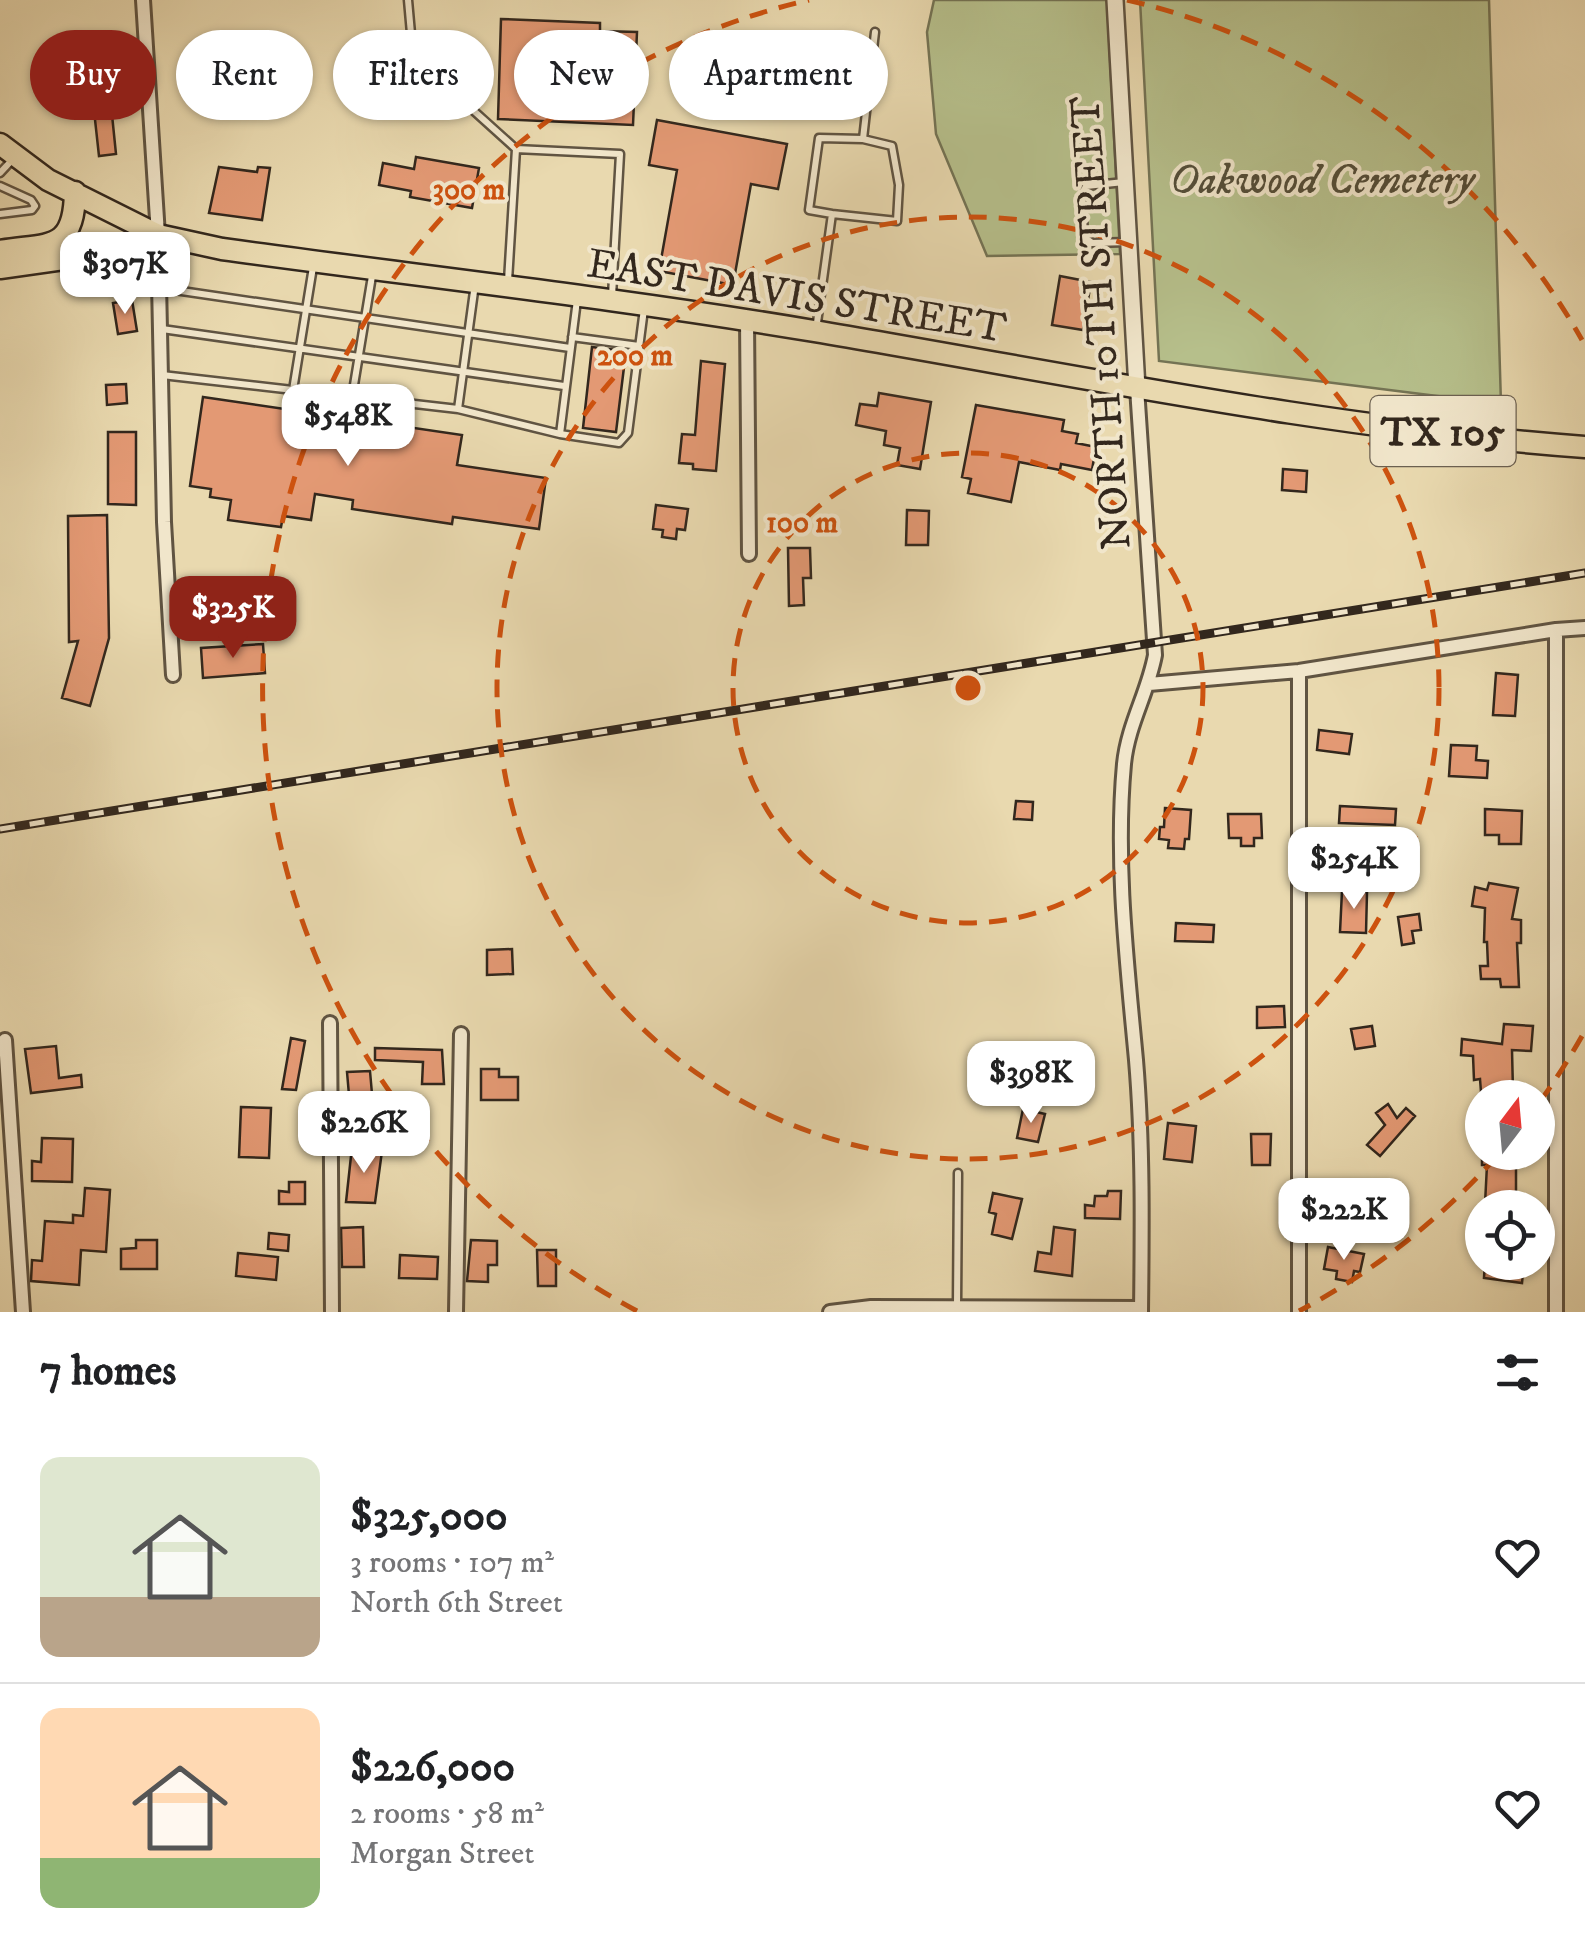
<!DOCTYPE html>
<meta charset="utf-8">
<style>
body{margin:0;font-family:"IM FELL DW Pica",serif;background:#f6f6f6;color:#202124;height:100vh;display:flex;flex-direction:column;font-size:38px;white-space:nowrap}
*{box-sizing:border-box;margin:0}
p{font-size:32px;color:#757577}
.icon{flex:none;width:55px;height:55px;fill:none;stroke:currentColor;stroke-width:2;stroke-linecap:round;stroke-linejoin:round}
.map{position:relative;height:1312px;overflow:hidden}
.sheet{display:flex;flex-direction:column;background:#fff;flex:1}
.sheet>*{flex:none}
.hud{position:absolute;left:30px;top:30px;width:1000px;height:90px;display:flex;gap:20px}
.needle{width:65px;rotate:16deg}
.fabs{position:absolute;left:1465px;top:1080px;display:grid;gap:20px}
.fabs a{display:grid;place-items:center;width:90px;height:90px;border-radius:50%;background:#fff;box-shadow:0 2px 8px #0004;font-size:50px}
.price{position:absolute;translate:-50% -85px;padding:0 22px;border-radius:20px;background:#fff;color:#222;font-size:32px;line-height:65px;filter:drop-shadow(0 2px 5px #0008)}
.price::after{content:'';position:absolute;left:50%;top:60px;width:30px;height:22px;margin-left:-15px;background:inherit;clip-path:polygon(0 0,100% 0,50% 100%)}
.price.current{background:#8f2418;color:#fff}
ul{padding:0;list-style:none}
li{display:flex;align-items:center;gap:30px;height:250px;padding:0 40px}
li+li{border-top:2px solid #e0e0e0}
li span{display:grid;place-items:center;flex:none;width:280px;height:200px;border-radius:20px;color:#555}
li>.icon{margin-inline-start:auto}
span .icon{width:120px;height:120px;fill:#fffc;stroke-width:1}
li b{font-size:42px}
h2{display:flex;justify-content:space-between;align-items:center;height:120px;padding:0 40px;font-size:42px}
.chip{padding:0 35px;border-radius:45px;background:#fff;box-shadow:0 2px 8px #0004;font-size:35px;line-height:90px}
.chip.current{background:#8f2418;color:#fff}
.map>svg:first-child{display:block}
.green{fill:#b6bf8b;stroke:#747354;stroke-width:2.5}
.building{fill:#e39974;stroke:#32271d;stroke-width:2.5}
.lines{fill:none;stroke-linecap:round;stroke-linejoin:round}
.service-casing{stroke:#605442;stroke-width:11}
.minor-casing{stroke:#605442;stroke-width:18}
.tertiary-casing{stroke:#605442;stroke-width:20}
.primary-casing{stroke:#32271d;stroke-width:25}
.service{stroke:#f1e6cb;stroke-width:6}
.minor{stroke:#f1e6cb;stroke-width:12}
.tertiary{stroke:#f1e6cb;stroke-width:15}
.primary{stroke:#e9d9af;stroke-width:20}
.rail-casing{stroke:#32271d;stroke-width:9}
.rail{stroke:#f1e6cb;stroke-width:5;stroke-dasharray:15;stroke-linecap:butt}
.ring{fill:none;stroke:#cd520f;stroke-width:5;stroke-dasharray:18 12}
.labels{text-anchor:middle;stroke-width:8;stroke-linejoin:round;paint-order:stroke}
.shield{fill:#f1e6cb;stroke:#6b6051;stroke-width:2.5}
.shield-label{font-size:40px;font-weight:bold;fill:#32271d}
.park-label{font-size:42px;font-style:italic;fill:#534d38;stroke:#f1e6cb}
.street-label{font-size:42px;fill:#32271d;stroke:#f1e6cb}
.centre{fill:#cd520f;stroke:#f1e6cb;stroke-width:5}
.ring-label{font-size:30px;text-anchor:middle;font-weight:bold;fill:#cd520f;stroke:#f1e6cb;stroke-width:8;stroke-linejoin:round;paint-order:stroke}
</style>
<div class="map">
<svg width="1585" height="1312" viewBox="0 0 1585 1312">
<rect width="100%" height="100%" fill="#e9d9af"/>
<filter id="stains"><feTurbulence type="fractalNoise" baseFrequency=".002" numOctaves="4"/><feColorMatrix values="0 0 0 0 .2 0 0 0 0 .09 0 0 0 0 .02 0 0 0 .5 -.17"/></filter>
<radialGradient id="worn" r=".72"><stop offset=".6" stop-color="#630" stop-opacity="0"/><stop offset="1" stop-color="#630" stop-opacity=".3"/></radialGradient>
<path class="green" d="M 934,0 L 1107,0 L 1120,254 L 987,256 L 936,134 L 927,32 Z
M 1140,0 L 1489,0 L 1501,404 L 1159,361 Z"/>
<path class="building" d="M 501,19 L 600,23 L 600,31 L 637,32 L 633,125 L 498,119 Z
M 106,56 L 116,154 L 99,156 L 92,92 L 70,94 L 66,60 Z
M 186,78 L 206,79 L 206,101 L 186,100 Z
M 657,120 L 787,144 L 778,189 L 751,184 L 733,285 L 659,271 L 677,170 L 649,165 Z
M 416,157 L 479,168 L 472,208 L 410,197 L 411,191 L 379,185 L 383,163 L 414,169 Z
M 219,167 L 257,172 L 258,167 L 270,168 L 262,220 L 209,213 Z
M 1060,276 L 1091,282 L 1083,330 L 1052,325 Z
M 132,300 L 137,331 L 118,334 L 113,303 Z
M 592,347 L 626,351 L 616,432 L 583,428 Z
M 701,361 L 725,364 L 716,471 L 693,469 L 693,464 L 679,463 L 682,434 L 695,435 Z
M 126,384 L 127,403 L 107,405 L 106,385 Z
M 879,393 L 931,402 L 920,469 L 897,465 L 900,448 L 884,445 L 886,431 L 856,425 L 860,404 L 877,406 Z
M 203,397 L 462,435 L 457,465 L 546,478 L 539,529 L 453,517 L 452,524 L 352,509 L 353,500 L 315,494 L 311,520 L 283,516 L 281,527 L 228,520 L 231,500 L 210,497 L 211,489 L 190,486 Z
M 976,405 L 1064,420 L 1062,431 L 1078,434 L 1076,443 L 1096,447 L 1092,470 L 1061,464 L 1060,470 L 1019,462 L 1011,502 L 968,493 L 971,479 L 962,477 Z
M 108,432 L 136,432 L 136,505 L 108,504 Z
M 1283,469 L 1307,471 L 1306,492 L 1282,490 Z
M 656,505 L 688,509 L 685,530 L 677,529 L 676,539 L 662,537 L 663,530 L 653,529 Z
M 907,510 L 929,511 L 928,545 L 906,545 Z
M 107,515 L 109,638 L 90,706 L 62,698 L 78,641 L 69,642 L 68,516 Z
M 788,548 L 810,548 L 811,578 L 803,578 L 804,605 L 789,606 Z
M 263,644 L 265,673 L 203,678 L 201,648 Z
M 1496,673 L 1518,675 L 1515,716 L 1493,715 Z
M 1319,730 L 1352,734 L 1349,754 L 1317,750 Z
M 1451,745 L 1477,746 L 1476,760 L 1488,761 L 1487,778 L 1449,776 Z
M 1016,801 L 1033,802 L 1032,820 L 1014,819 Z
M 1340,806 L 1396,809 L 1395,825 L 1339,823 Z
M 1165,808 L 1191,810 L 1189,839 L 1185,839 L 1184,849 L 1168,848 L 1169,840 L 1159,839 L 1160,827 L 1164,827 Z
M 1485,809 L 1522,811 L 1521,844 L 1499,844 L 1499,835 L 1485,835 Z
M 1228,814 L 1261,814 L 1262,838 L 1254,838 L 1254,846 L 1241,846 L 1241,838 L 1229,838 Z
M 1489,883 L 1518,888 L 1512,919 L 1521,920 L 1521,943 L 1517,943 L 1519,987 L 1501,987 L 1500,979 L 1481,979 L 1480,966 L 1488,966 L 1487,942 L 1484,942 L 1485,908 L 1472,906 L 1475,887 L 1487,890 Z
M 1342,891 L 1367,892 L 1366,933 L 1340,932 Z
M 1419,914 L 1421,930 L 1412,931 L 1414,943 L 1402,945 L 1398,917 Z
M 1176,923 L 1214,925 L 1213,942 L 1175,941 Z
M 512,949 L 513,974 L 487,975 L 487,950 Z
M 1284,1006 L 1285,1027 L 1257,1028 L 1257,1007 Z
M 1504,1024 L 1533,1026 L 1531,1051 L 1512,1050 L 1513,1091 L 1481,1092 L 1480,1079 L 1474,1080 L 1473,1056 L 1461,1055 L 1462,1039 L 1502,1044 Z
M 1372,1026 L 1375,1046 L 1355,1049 L 1351,1029 Z
M 291,1038 L 305,1041 L 296,1090 L 282,1089 Z
M 56,1046 L 59,1078 L 81,1075 L 82,1087 L 31,1093 L 25,1049 Z
M 375,1048 L 442,1050 L 444,1084 L 422,1084 L 423,1062 L 375,1060 Z
M 481,1069 L 499,1069 L 499,1077 L 518,1077 L 518,1100 L 481,1100 Z
M 370,1071 L 372,1094 L 349,1095 L 347,1072 Z
M 1388,1104 L 1397,1118 L 1406,1108 L 1415,1116 L 1380,1156 L 1367,1145 L 1385,1125 L 1376,1113 Z
M 241,1107 L 271,1108 L 269,1158 L 239,1157 Z
M 1023,1109 L 1045,1114 L 1038,1142 L 1017,1138 Z
M 1168,1123 L 1196,1126 L 1192,1162 L 1164,1159 Z
M 1251,1134 L 1271,1134 L 1270,1165 L 1252,1165 Z
M 42,1138 L 73,1139 L 72,1182 L 32,1181 L 32,1161 L 41,1162 Z
M 352,1147 L 382,1151 L 375,1203 L 346,1202 Z
M 1482,1152 L 1516,1152 L 1516,1204 L 1485,1204 L 1487,1165 L 1482,1165 Z
M 289,1182 L 305,1182 L 305,1204 L 279,1204 L 279,1191 L 289,1192 Z
M 85,1188 L 110,1190 L 106,1252 L 81,1250 L 79,1285 L 31,1281 L 32,1260 L 42,1261 L 45,1221 L 73,1223 L 73,1215 L 83,1216 Z
M 1108,1191 L 1121,1191 L 1120,1219 L 1085,1218 L 1085,1205 L 1094,1206 L 1095,1196 L 1107,1196 Z
M 993,1193 L 1022,1199 L 1012,1239 L 992,1234 L 996,1214 L 989,1212 Z
M 363,1227 L 364,1267 L 342,1267 L 341,1228 Z
M 1054,1227 L 1075,1230 L 1072,1276 L 1035,1271 L 1038,1252 L 1051,1254 Z
M 269,1233 L 289,1235 L 288,1251 L 268,1249 Z
M 136,1240 L 157,1240 L 157,1269 L 121,1269 L 121,1249 L 136,1248 Z
M 471,1240 L 497,1241 L 497,1265 L 488,1265 L 488,1282 L 467,1281 Z
M 1328,1247 L 1364,1254 L 1360,1272 L 1354,1271 L 1352,1282 L 1336,1279 L 1337,1271 L 1324,1269 Z
M 537,1250 L 556,1250 L 556,1286 L 538,1286 Z
M 238,1253 L 278,1257 L 276,1280 L 236,1276 Z
M 400,1255 L 438,1257 L 437,1279 L 399,1278 Z
M 1485,1262 L 1524,1262 L 1522,1283 L 1484,1278 Z"/>
<g class="lines">
<defs>
<path id="service" d="M 408,0 L 413,56 L 516,149
M 0,173 L 13,159
M 1124,182 L 1086,186 L 1082,194 L 1084,237 L 1092,243 L 1129,242
M 0,186 L 31,200 L 35,206 L 32,210 L 0,214
M 832,214 L 809,210 L 819,138 L 863,139
M 508,281 L 516,149 L 620,154 L 612,296
M 161,288 L 570,348
M 162,329 L 564,386
M 816,330 L 832,214 L 897,221 L 899,185 L 892,146 L 863,139 L 875,32
M 572,337 L 639,346
M 162,375 L 458,409 L 560,434 L 577,300
M 293,390 L 313,267
M 352,397 L 373,270
M 458,409 L 475,284
M 560,434 L 619,443 L 628,433 L 644,309
M 957,1306 L 958,1173"/>
<path id="minor" d="M 143,0 L 158,235 L 164,522 L 173,675
M 747,320 L 749,554
M 1137,388 L 1155,655 C 1148,693 1128,724 1124,764 C 1115,862 1127,963 1136,1060 C 1143,1144 1142,1228 1141,1312
M 1556,630 L 1556,1312
M 1299,671 L 1299,1312
M 1149,684 L 1299,671 L 1556,630 L 1585,628
M 330,1023 L 332,1312
M 5,1040 L 23,1312
M 456,1312 L 461,1034
M 830,1312 L 871,1307 L 1141,1308"/>
<path id="tertiary" d="M 1115,0 L 1137,388"/>
<path id="primary" d="M 0,144 L 48,180 L 158,235
M 0,251 C 49,243 74,252 75,192
M 0,268 L 120,251 L 158,235 L 222,249 C 419,276 618,298 814,331 C 1070,374 1326,428 1585,447"/>
</defs>
<use href="#service" class="service-casing"/>
<use href="#minor" class="minor-casing"/>
<use href="#tertiary" class="tertiary-casing"/>
<use href="#primary" class="primary-casing"/>
<use href="#service" class="service"/>
<use href="#minor" class="minor"/>
<use href="#tertiary" class="tertiary"/>
<use href="#primary" class="primary"/>
<defs>
<path id="rail" d="M 0,829 L 1585,573"/>
</defs>
<use href="#rail" class="rail-casing"/>
<use href="#rail" class="rail"/>
</g>
<g class="ring">
<circle cx="968" cy="688" r="235"/>
<circle cx="968" cy="688" r="471"/>
<path d="M1582 1036A706 706 0 0 1 1539 1103M1497 1156A706 706 0 0 1 1299 1311M637 1311A706 706 0 0 1 809 0M1127 0A706 706 0 0 1 1582 340"/>
</g>
<g class="labels">
<rect class="shield" x="1370.5" y="396" width="145" height="70" rx="8"/>
<g class="shield-label">
<text x="1443" y="445">TX 105</text>
</g>
<g class="park-label">
<text x="1322" y="193">Oakwood Cemetery</text>
</g>
<g class="street-label">
<text transform="translate(797 294) rotate(9)" y="15">EAST DAVIS STREET</text>
<text transform="translate(1099 323) rotate(-94)" y="15">NORTH 10TH STREET</text>
</g>
</g>
<circle cx="968" cy="688" r="15" class="centre"/>
<g class="ring-label">
<text x="469" y="199">300 m</text>
<text x="635" y="365">200 m</text>
<text x="802" y="532">100 m</text>
</g>
<rect width="100%" height="100%" filter="url(#stains)"/>
<rect width="100%" height="100%" fill="url(#worn)"/>
</svg>
<div class="fabs">
<a><svg class="needle" viewBox="-14 -14 28 28"><path d="M0-13l5 13h-10z" fill="#e53935"/><path d="M0 13l5-13h-10z" fill="#757577"/></svg></a>
<a><svg class="icon" aria-label="locate" viewBox="0 0 24 24"><circle cx="12" cy="12" r="6"/><path d="M12 2v4M12 18v4M2 12h4M18 12h4"/></svg></a>
</div>
<b class="price" style="left:125px;top:317px">$307K</b>
<b class="price" style="left:348px;top:469px">$548K</b>
<b class="price current" style="left:233px;top:661px">$325K</b>
<b class="price" style="left:1354px;top:912px">$254K</b>
<b class="price" style="left:1031px;top:1126px">$398K</b>
<b class="price" style="left:364px;top:1176px">$226K</b>
<b class="price" style="left:1344px;top:1263px">$222K</b>
<div class="hud">
<a class="chip current">Buy</a>
<a class="chip">Rent</a>
<a class="chip">Filters</a>
<a class="chip">New</a>
<a class="chip">Apartment</a>
</div>
</div>
<section class="sheet">
<h2>7 homes<svg class="icon" aria-label="filters" viewBox="0 0 24 24"><path d="M4 7h16M4 17h16"/><circle cx="9" cy="7" r="2"/><circle cx="15" cy="17" r="2"/></svg></h2>
<ul>
<li><span style="background:linear-gradient(#dfe7d0 70%,#b9a48a 0)"><svg class="icon" aria-label="home" viewBox="0 0 24 24"><path d="M3 11l9-7 9 7M6 9v11h12V9"/></svg></span><div><b>$325,000</b><p>3 rooms · 107 m²</p><p>North 6th Street</p></div><svg class="icon" aria-label="heart" viewBox="0 0 24 24"><path d="M12 20l-8-8c-3-5 5-10 8-4 3-6 11-1 8 4z"/></svg></li>
<li><span style="background:linear-gradient(#ffd9b3 75%,#8fb573 0)"><svg class="icon" aria-label="home" viewBox="0 0 24 24"><path d="M3 11l9-7 9 7M6 9v11h12V9"/></svg></span><div><b>$226,000</b><p>2 rooms · 58 m²</p><p>Morgan Street</p></div><svg class="icon" aria-label="heart" viewBox="0 0 24 24"><path d="M12 20l-8-8c-3-5 5-10 8-4 3-6 11-1 8 4z"/></svg></li>
</ul>
</section>
